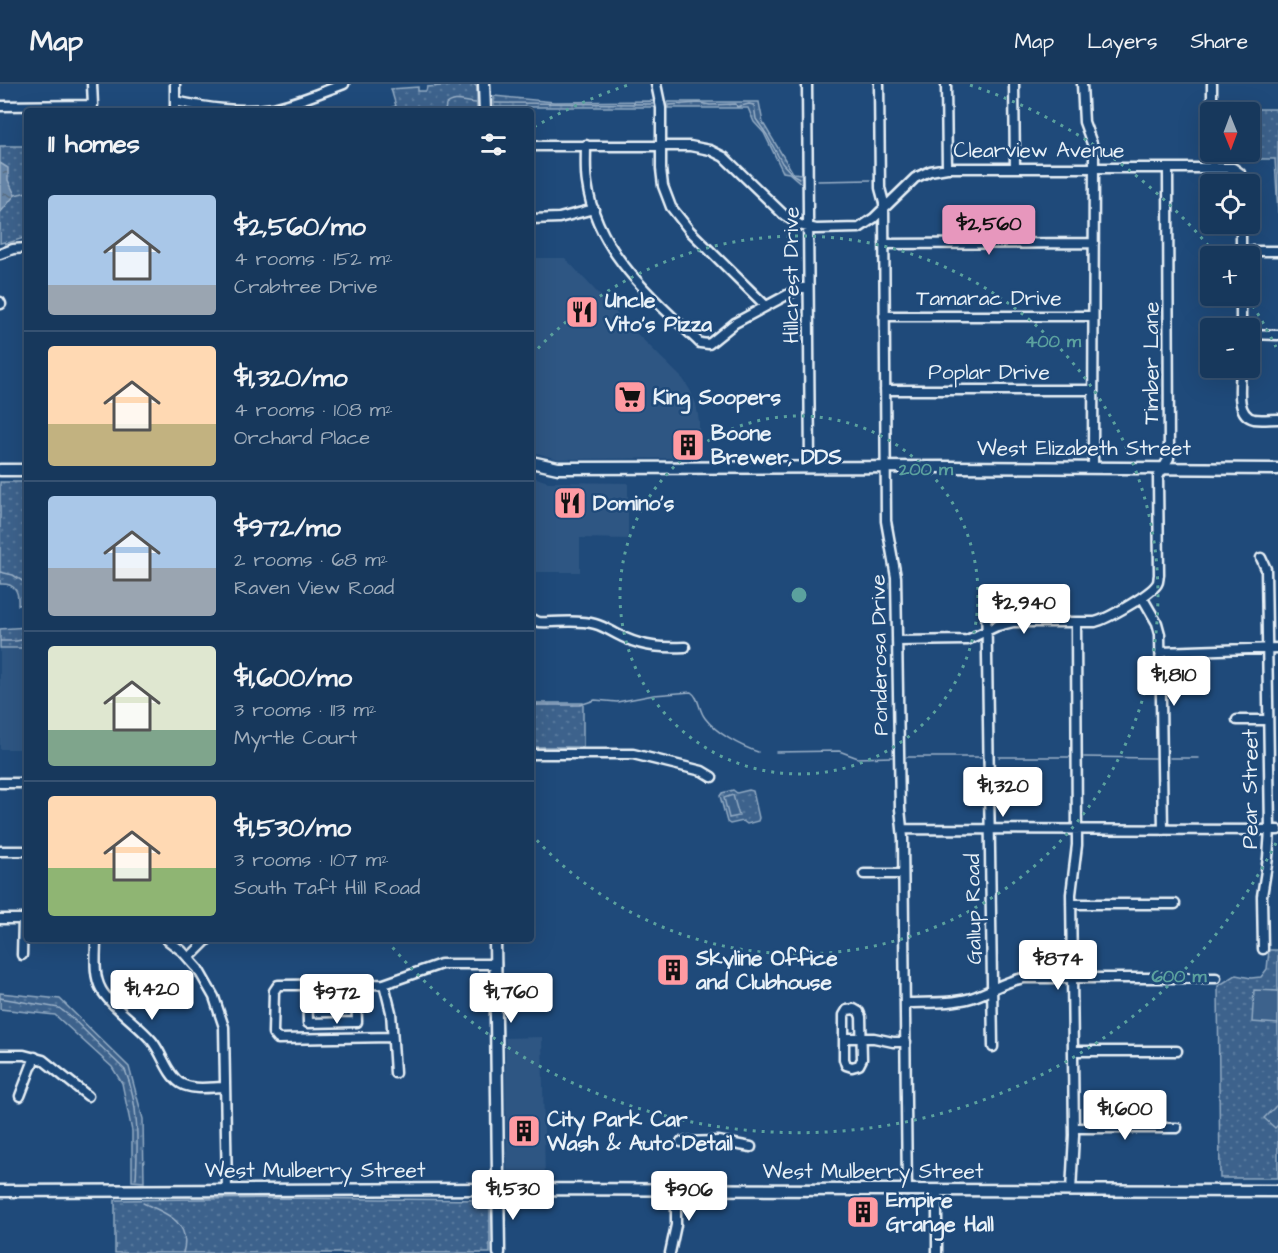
<!DOCTYPE html>
<meta charset="utf-8">
<style>
body{margin:0;font-family:"Architects Daughter",sans-serif;background:#244365;color:#f1f3f6;height:100vh;display:flex;flex-direction:column;font-size:22px;white-space:nowrap}
*{box-sizing:border-box;margin:0}
p{font-size:20px;color:#9eacbb}
.icon{flex:none;width:33px;height:33px;fill:none;stroke:currentColor;stroke-width:2;stroke-linecap:round;stroke-linejoin:round}
.map{position:relative;flex:1;overflow:hidden}
.details{position:absolute;left:24px;top:24px;width:510px;height:834px;display:flex;flex-direction:column;background:#17385c;border-radius:6px;box-shadow:0 6px 24px #0002,0 0 0 2px #365272}
.details>*{flex:none}
.needle{width:39px;rotate:179deg}
.tools{position:absolute;left:1200px;top:18px;display:grid;gap:12px}
.tools a{display:grid;place-items:center;width:60px;height:60px;border-radius:6px;background:#17385c;box-shadow:0 6px 24px #0002,0 0 0 2px #365272;font-size:30px}
.price{position:absolute;translate:-50% -51px;padding:0 14px;border-radius:6px;background:#fff;color:#222;font-size:20px;line-height:39px;filter:drop-shadow(0 2px 3px #0008)}
.price::after{content:'';position:absolute;left:50%;top:36px;width:18px;height:14px;margin-left:-9px;background:inherit;clip-path:polygon(0 0,100% 0,50% 100%)}
.price.active{background:#e797bd;color:#111}
ul{padding:0;list-style:none}
li{display:flex;align-items:center;gap:18px;height:150px;padding:0 24px}
li+li{border-top:2px solid #365272}
li span{display:grid;place-items:center;flex:none;width:168px;height:120px;border-radius:6px;color:#555}
li>.icon{margin-inline-start:auto}
span .icon{width:72px;height:72px;fill:#fffc;stroke-width:1}
li b{font-size:26px}
h2{display:flex;justify-content:space-between;align-items:center;height:72px;padding:0 24px;font-size:26px}
header{display:flex;align-items:center;gap:36px;box-sizing:border-box;height:84px;padding:0 30px;background:#17385c;border-bottom:2px solid #365272}
header strong{font-size:28px}
nav{display:flex;gap:33px;margin-inline-start:auto;font-size:21px}
.map>svg:first-child{display:block}
.built{fill:#2e5683}
.grass{fill:url(#grass-dots);stroke:#92aac2;stroke-width:1.5}
.pitch{fill:#3c628c;stroke:#92aac2;stroke-width:1.5}
.water{fill:url(#water-ripples);stroke:#9ab0c7;stroke-width:1.5}
.lines{fill:none;stroke-linecap:round;stroke-linejoin:round}
.stream{stroke:#9ab0c7;stroke-width:1.5}
.minor-casing{stroke:#e8f1f8;stroke-width:13}
.major-casing{stroke:#e8f1f8;stroke-width:15}
.minor{stroke:#1f4a7a;stroke-width:8}
.major{stroke:#1f4a7a;stroke-width:10}
.ring{fill:none;stroke:#5ba19e;stroke-width:3;stroke-dasharray:3 6}
.labels{text-anchor:middle;stroke-width:5;stroke-linejoin:round;paint-order:stroke}
.street-label{font-size:21px;fill:#e8f1f8;stroke:#1f4a7a}
.poi-label{font-size:21px;font-weight:bold;fill:#e8f1f8;stroke:#1f4a7a;text-anchor:start}
.centre{fill:#5ba19e;stroke:#1f4a7a;stroke-width:3}
.ring-label{font-size:18px;text-anchor:middle;font-weight:bold;fill:#5ba19e;stroke:#1f4a7a;stroke-width:5;stroke-linejoin:round;paint-order:stroke}
</style>
<header>
<strong>Map</strong>
<nav><a>Map</a><a>Layers</a><a>Share</a></nav>
</header>
<div class="map">
<svg width="1278" height="1169" viewBox="0 0 1278 1169">
<defs>
<pattern id="grass-dots" width="8" height="8" patternUnits="userSpaceOnUse" patternTransform="scale(1.5)"><rect width="8" height="8" fill="#3c628c"/><path d="M2 2h.1M6 6h.1" fill="none" stroke="#58799d" stroke-width="1.8" stroke-linecap="round"/></pattern>
<pattern id="water-ripples" width="26" height="14" patternUnits="userSpaceOnUse" patternTransform="scale(1.5)"><rect width="26" height="14" fill="#6685a7"/><path d="M2 4q2-2 4 0t4 0M15 11q2-2 4 0t4 0" fill="none" stroke="#596d82"/></pattern>
</defs>
<rect width="100%" height="100%" fill="#1f4a7a"/>
<filter id="ink" filterUnits="userSpaceOnUse"><feTurbulence type="fractalNoise" baseFrequency=".0167" numOctaves="2"/><feDisplacementMap in="SourceGraphic" scale="12" xChannelSelector="R" yChannelSelector="G"/><feConvolveMatrix kernelMatrix="1 2 1 2 8 2 1 2 1" color-interpolation-filters="sRGB"/></filter>
<g filter="url(#ink)">
<path class="built" d="M 531,174 L 565,174 L 621,234 L 683,295 L 690,306 L 696,320 L 699,337 L 699,374 L 557,375 L 537,369 L 531,365 Z
M 531,392 L 548,398 L 628,399 L 628,455 L 580,454 L 580,488 L 531,488 Z
M 0,564 L 27,564 L 27,665 L 0,665 Z
M 542,953 L 545,1094 L 509,1094 L 507,1091 L 505,954 Z"/>
<path class="grass" d="M 467,0 L 474,0 L 477,3 L 477,27 L 381,27 L 396,22 L 391,5 L 418,3 L 418,7 L 426,7 L 427,3 Z
M 494,12 L 554,18 L 654,17 L 655,23 L 494,23 Z
M 668,18 L 759,18 L 763,39 L 793,89 L 802,90 L 803,101 L 789,89 L 783,88 L 764,49 L 754,38 L 748,24 L 668,24 Z
M 1220,25 L 1278,25 L 1278,129 L 1275,75 L 1221,75 L 1221,68 L 1250,68 L 1250,28 L 1220,28 Z
M 0,62 L 27,62 L 27,153 L 5,160 L 5,158 L 0,159 Z
M 0,398 L 27,398 L 27,520 L 18,521 C 19,507 15,499 0,500 Z
M 27,543 L 27,564 L 0,564 L 0,545 Z
M 531,619 L 583,619 L 583,663 L 531,663 Z
M 733,706 L 737,709 L 749,706 L 753,707 L 759,734 L 758,737 L 747,740 L 743,737 L 730,740 L 727,738 L 720,712 L 722,709 Z
M 1269,866 L 1278,866 L 1278,1094 L 1220,1094 L 1218,902 L 1236,891 L 1251,894 L 1261,893 L 1267,885 Z
M 0,909 L 60,915 L 129,983 L 143,1035 L 144,1098 L 132,1097 L 132,1047 L 122,999 L 112,983 L 55,931 L 0,925 Z
M 277,1114 L 486,1116 L 490,1120 L 490,1169 L 115,1169 L 115,1116 Z"/>
<path class="pitch" d="M 733,711 L 739,732 L 729,734 L 724,714 Z
M 1254,906 L 1278,907 L 1278,940 L 1252,938 Z
M 1278,1020 L 1278,1041 L 1275,1044 L 1264,1034 Z"/>
<path class="water" d="M 0,79 L 8,84 L 8,96 L 15,111 L 0,129 Z"/>
<g class="lines">
<path class="stream" d="M 495,19 L 653,20
M 669,21 L 699,19 L 710,21 L 736,20 L 737,23 L 749,20 L 754,21 L 756,35 L 767,51 L 782,79 L 792,90 L 799,94
M 445,27 L 446,21 C 456,12 464,19 476,19
M 818,97 L 871,96
M 15,111 L 27,108
M 0,488 L 13,491 L 27,500
M 0,557 L 16,557 L 27,555
M 531,621 L 580,621 L 595,616 L 617,618 L 654,611 L 691,608 C 700,614 698,625 705,634 C 716,649 740,662 758,668
M 776,668 L 839,667 L 858,674 L 892,673
M 907,673 L 981,673
M 999,673 L 1070,673
M 1084,673 L 1155,674
M 1170,674 L 1199,674
M 0,914 L 59,924 L 71,933 L 125,986 C 139,1020 138,1059 136,1095
M 143,1119 C 166,1129 192,1138 183,1169"/>
<defs>
<path id="minor" d="M 175,0 L 175,27
M 656,0 L 661,24 L 661,85 L 663,102 L 671,123 L 690,147 L 766,222
M 807,0 L 810,383
M 879,0 L 880,104 L 884,119 L 886,437 L 896,493 L 900,725 L 903,754 L 907,1107
M 946,0 L 947,84
M 1014,0 L 1015,84
M 1082,0 L 1084,38 L 1094,65 L 1093,383
M 1212,0 L 1212,28
M 175,17 C 207,24 240,29 273,24 C 297,19 321,8 344,0
M 0,22 L 93,21 L 92,0
M 586,61 C 586,74 585,87 587,99 C 596,168 653,214 700,259 L 709,260 L 735,239 L 800,204 L 808,204
M 531,62 L 690,62 L 710,66 L 724,73 L 784,131 L 800,141 L 816,145 L 859,144 L 874,134 L 915,94 L 930,87 L 947,84 L 1233,84 L 1240,89 L 1241,100
M 1213,68 L 1213,84
M 531,135 L 559,134 L 594,125
M 1241,140 L 1241,172
M 884,160 L 1094,159
M 1241,167 L 1278,167
M 0,170 L 13,165 L 27,164
M 0,218 L 1,220
M 884,232 L 1093,232
M 1241,244 L 1241,212
M 1250,250 L 1278,251
M 1241,284 C 1241,298 1234,331 1254,335 C 1261,336 1270,335 1278,335
M 885,306 L 1093,306
M 1261,474 L 1266,485 L 1270,746 L 1268,774 L 1262,812 L 1263,865
M 986,506 L 993,963
M 1142,513 L 1157,539 L 1160,550 L 1163,746
M 531,535 L 539,538 C 557,539 578,535 595,540 C 606,543 615,550 625,554 C 645,563 663,564 685,563
M 897,557 L 967,556 L 997,542 L 1013,538 L 1095,538 C 1107,535 1150,511 1157,500 C 1159,497 1158,495 1159,491 L 1158,393 L 1169,374 L 1168,85
M 1160,568 L 1278,564
M 1237,636 L 1268,636
M 531,670 L 633,670 L 702,687 L 712,693
M 0,699 L 27,699
M 902,745 L 1278,746
M 0,767 L 27,767
M 864,790 L 903,790
M 1071,820 L 1175,820
M 0,835 L 27,835
M 96,855 C 96,871 93,891 101,905 C 110,922 138,940 152,957 C 162,969 167,990 180,999 C 193,1007 211,1003 225,1003
M 166,855 L 182,867 L 198,885 L 214,913 L 224,943 L 227,1106
M 22,871 L 23,835
M 189,874 L 208,855
M 384,900 L 391,928 L 395,989
M 307,902 L 308,939 L 357,938 L 356,902
M 905,919 C 927,918 950,920 971,914 C 990,908 1004,897 1024,894 L 1216,894
M 854,925 L 859,928 L 861,933 L 862,975 L 859,981 L 852,983 L 846,981 L 844,975 L 844,931 L 847,926 Z
M 392,953 L 278,955 L 273,949 L 274,907 L 278,901 L 384,900 L 441,880 L 496,880
M 844,954 L 874,954 L 893,958 L 906,958
M 1073,967 L 1177,967
M 0,971 L 24,971 L 43,976 L 88,1012
M 20,1012 L 35,973
M 1074,1044 L 1177,1044
M 681,1058 L 718,1057 L 751,1063
M 1071,1107 L 1074,1051 L 1071,810 L 1077,761 L 1076,539
M 670,1169 L 676,1141 L 676,1106
M 937,1169 L 937,1107"/>
<path id="major" d="M 484,0 L 485,27
M 531,378 L 558,384 L 950,383 L 1278,385
M 0,386 L 27,386
M 495,855 L 499,1169
M 0,1107 L 490,1105 L 1278,1107"/>
</defs>
<use href="#minor" class="minor-casing"/>
<use href="#major" class="major-casing"/>
<use href="#minor" class="minor"/>
<use href="#major" class="major"/>
</g>
</g>
<g class="ring">
<circle cx="799" cy="511" r="179"/>
<path d="M532 271A359 359 0 1 1 532 751"/>
<path d="M1276 759A538 538 0 0 1 387 857M534 43A538 538 0 0 1 628 1M970 1A538 538 0 0 1 1217 172M1248 214A538 538 0 0 1 1276 263"/>
</g>
<defs>
<symbol id="restaurant-square" viewBox="-11 -11 22 22"><rect x="-9" y="-9" width="18" height="18" rx="4" fill="#ff9aa2" stroke="#1f4a7a"/><path d="M-5-6h1v4h1v-4h1v4h1v-4h1v5L-1.5 .5V6h-2V.5L-5-1ZM5-6V6H3V1.5H1.5Q1.5-4 5-6Z" fill="#111"/></symbol>
<symbol id="supermarket-square" viewBox="-11 -11 22 22"><rect x="-9" y="-9" width="18" height="18" rx="4" fill="#ff9aa2" stroke="#1f4a7a"/><path d="M-6-5.5h2.5l.6 2H6L4.5 2H-2.5L-4.4-4H-6ZM-1.5 3.2a1.3 1.3 0 1 0 .1 0ZM3 3.2a1.3 1.3 0 1 0 .1 0Z" fill="#111"/></symbol>
<symbol id="building-square" viewBox="-11 -11 22 22"><rect x="-9" y="-9" width="18" height="18" rx="4" fill="#ff9aa2" stroke="#1f4a7a"/><path d="M-4-6H4V6H1V3H-1V6H-4ZM-2.5-4.3h1.7v1.8h-1.7ZM.8-4.3h1.7v1.8H.8ZM-2.5-1h1.7V.8h-1.7ZM.8-1h1.7V.8H.8Z" fill="#111"/></symbol>
</defs>
<g fill-rule="evenodd">
<use href="#restaurant-square" x="563" y="209" width="38" height="38"/>
<use href="#supermarket-square" x="611" y="294" width="38" height="38"/>
<use href="#building-square" x="669" y="342" width="38" height="38"/>
<use href="#restaurant-square" x="551" y="400" width="38" height="38"/>
<use href="#building-square" x="654" y="867" width="38" height="38"/>
<use href="#building-square" x="505" y="1028" width="38" height="38"/>
<use href="#building-square" x="844" y="1109" width="38" height="38"/>
</g>
<g class="labels">
<g class="street-label">
<text x="1039" y="73">Clearview Avenue</text>
<text transform="translate(791 191) rotate(-90)" y="7">Hillcrest Drive</text>
<text x="989" y="221">Tamarac Drive</text>
<text transform="translate(1151 279) rotate(-90)" y="7">Timber Lane</text>
<text x="989" y="295">Poplar Drive</text>
<text x="1084" y="371">West Elizabeth Street</text>
<text transform="translate(879 571) rotate(-91)" y="7">Ponderosa Drive</text>
<text transform="translate(1250 705) rotate(-90)" y="7">Pear Street</text>
<text transform="translate(973 825) rotate(-91)" y="7">Gallup Road</text>
<text x="315" y="1093">West Mulberry Street</text>
<text x="873" y="1094">West Mulberry Street</text>
</g>
<g class="poi-label">
<text x="605" y="223">Uncle<tspan x="605" dy="24">Vito's Pizza</tspan></text>
<text x="653" y="320">King Soopers</text>
<text x="711" y="356">Boone<tspan x="711" dy="24">Brewer, DDS</tspan></text>
<text x="593" y="426">Domino's</text>
<text x="696" y="881">Skyline Office<tspan x="696" dy="24">and Clubhouse</tspan></text>
<text x="547" y="1042">City Park Car<tspan x="547" dy="24">Wash &amp; Auto Detail</tspan></text>
<text x="886" y="1123">Empire<tspan x="886" dy="24">Grange Hall</tspan></text>
</g>
</g>
<circle cx="799" cy="511" r="9" class="centre"/>
<g class="ring-label">
<text x="1053" y="263">400 m</text>
<text x="926" y="391">200 m</text>
<text x="1179" y="898">600 m</text>
</g>
</svg>
<div class="tools">
<a><svg class="needle" viewBox="-14 -14 28 28"><path d="M0-13l5 13h-10z" fill="#e53935"/><path d="M0 13l5-13h-10z" fill="#9eacbb"/></svg></a>
<a><svg class="icon" aria-label="locate" viewBox="0 0 24 24"><circle cx="12" cy="12" r="6"/><path d="M12 2v4M12 18v4M2 12h4M18 12h4"/></svg></a>
<a>+</a>
<a>−</a>
</div>
<b class="price active" style="left:989px;top:172px">$2,560</b>
<b class="price" style="left:1024px;top:551px">$2,940</b>
<b class="price" style="left:1174px;top:623px">$1,810</b>
<b class="price" style="left:1003px;top:734px">$1,320</b>
<b class="price" style="left:1058px;top:907px">$874</b>
<b class="price" style="left:152px;top:937px">$1,420</b>
<b class="price" style="left:511px;top:940px">$1,760</b>
<b class="price" style="left:337px;top:941px">$972</b>
<b class="price" style="left:1125px;top:1057px">$1,600</b>
<b class="price" style="left:513px;top:1137px">$1,530</b>
<b class="price" style="left:689px;top:1138px">$906</b>
<section class="details">
<h2>11 homes<svg class="icon" aria-label="filters" viewBox="0 0 24 24"><path d="M4 7h16M4 17h16"/><circle cx="9" cy="7" r="2"/><circle cx="15" cy="17" r="2"/></svg></h2>
<ul>
<li><span style="background:linear-gradient(#a9c7e8 75%,#9aa5b1 0)"><svg class="icon" aria-label="home" viewBox="0 0 24 24"><path d="M3 11l9-7 9 7M6 9v11h12V9"/></svg></span><div><b>$2,560/mo</b><p>4 rooms · 152 m²</p><p>Crabtree Drive</p></div></li>
<li><span style="background:linear-gradient(#ffd9b3 65%,#c2b280 0)"><svg class="icon" aria-label="home" viewBox="0 0 24 24"><path d="M3 11l9-7 9 7M6 9v11h12V9"/></svg></span><div><b>$1,320/mo</b><p>4 rooms · 108 m²</p><p>Orchard Place</p></div></li>
<li><span style="background:linear-gradient(#a9c7e8 60%,#9aa5b1 0)"><svg class="icon" aria-label="home" viewBox="0 0 24 24"><path d="M3 11l9-7 9 7M6 9v11h12V9"/></svg></span><div><b>$972/mo</b><p>2 rooms · 68 m²</p><p>Raven View Road</p></div></li>
<li><span style="background:linear-gradient(#dfe7d0 70%,#7fa58c 0)"><svg class="icon" aria-label="home" viewBox="0 0 24 24"><path d="M3 11l9-7 9 7M6 9v11h12V9"/></svg></span><div><b>$1,600/mo</b><p>3 rooms · 113 m²</p><p>Myrtle Court</p></div></li>
<li><span style="background:linear-gradient(#ffd9b3 60%,#8fb573 0)"><svg class="icon" aria-label="home" viewBox="0 0 24 24"><path d="M3 11l9-7 9 7M6 9v11h12V9"/></svg></span><div><b>$1,530/mo</b><p>3 rooms · 107 m²</p><p>South Taft Hill Road</p></div></li>
</ul>
</section>
</div>
